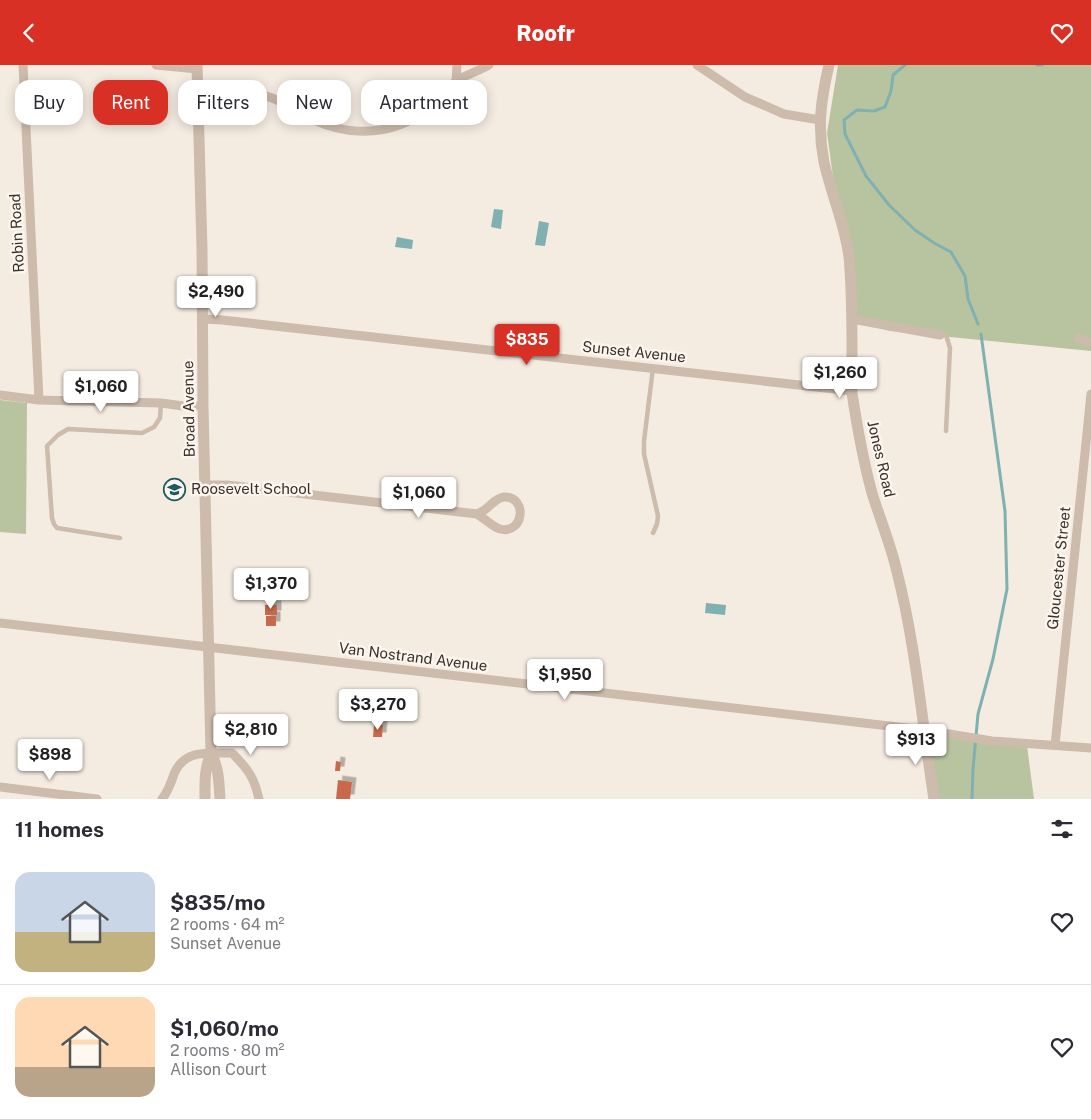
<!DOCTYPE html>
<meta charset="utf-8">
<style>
body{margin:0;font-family:"Public Sans",sans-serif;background:#f2f2f3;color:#2b2b33;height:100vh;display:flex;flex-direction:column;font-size:19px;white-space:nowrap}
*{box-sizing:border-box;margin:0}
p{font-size:16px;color:#7c7c81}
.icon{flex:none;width:28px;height:28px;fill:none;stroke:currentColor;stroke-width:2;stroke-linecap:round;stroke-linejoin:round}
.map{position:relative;height:734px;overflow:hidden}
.side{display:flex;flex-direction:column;background:#fff;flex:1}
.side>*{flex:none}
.top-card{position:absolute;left:15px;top:15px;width:500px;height:45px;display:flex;gap:10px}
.price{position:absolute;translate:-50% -42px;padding:0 11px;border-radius:5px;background:#fff;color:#222;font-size:16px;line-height:32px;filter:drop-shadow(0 1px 2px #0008)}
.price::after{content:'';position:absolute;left:50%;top:30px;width:15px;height:11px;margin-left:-8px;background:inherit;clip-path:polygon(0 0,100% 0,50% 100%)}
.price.selected{background:#d93025;color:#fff}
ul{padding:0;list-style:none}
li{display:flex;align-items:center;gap:15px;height:125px;padding:0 15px}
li+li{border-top:1px solid #e1e1e2}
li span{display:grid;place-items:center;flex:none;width:140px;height:100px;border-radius:15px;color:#555}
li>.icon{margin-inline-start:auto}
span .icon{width:60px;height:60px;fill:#fffc;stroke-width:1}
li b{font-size:21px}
h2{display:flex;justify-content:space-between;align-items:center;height:60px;padding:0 15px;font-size:21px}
.pill{padding:0 18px;border-radius:15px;background:#fff;box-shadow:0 2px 12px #0003;font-size:18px;line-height:45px}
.pill.selected{background:#d93025;color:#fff}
header{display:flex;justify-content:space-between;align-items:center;height:65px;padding:0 15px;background:#d93025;color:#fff;font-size:22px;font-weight:800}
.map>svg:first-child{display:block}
.green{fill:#b8c4a0}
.water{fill:#7fb0b2}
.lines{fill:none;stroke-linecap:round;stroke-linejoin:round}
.stream{stroke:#7fb0b2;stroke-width:3}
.building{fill:#c8694b;filter:url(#shadow)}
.service{stroke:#cdbbac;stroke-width:4.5}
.minor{stroke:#cdbbac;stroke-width:9}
.tertiary{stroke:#cdbbac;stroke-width:11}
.labels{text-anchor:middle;stroke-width:5;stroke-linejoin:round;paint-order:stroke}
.street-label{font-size:15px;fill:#3b302b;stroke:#fbf5ee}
.poi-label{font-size:15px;fill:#3b302b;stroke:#fbf5ee;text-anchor:start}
</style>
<header><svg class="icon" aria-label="back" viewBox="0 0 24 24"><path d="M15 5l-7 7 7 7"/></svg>Roofr<svg class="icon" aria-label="heart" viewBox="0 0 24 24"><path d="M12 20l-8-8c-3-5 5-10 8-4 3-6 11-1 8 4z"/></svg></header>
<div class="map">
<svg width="1091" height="734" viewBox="0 0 1091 734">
<defs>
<filter id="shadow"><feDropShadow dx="4.5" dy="-4.5" stdDeviation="0" flood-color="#0004"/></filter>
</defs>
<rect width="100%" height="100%" fill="#f4ebe1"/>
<path class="green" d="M 838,0 L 1091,0 L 1091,286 L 890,266 L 853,257 L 827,68 Z
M 0,335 L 27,338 L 26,469 L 0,467 Z
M 921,666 L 1027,681 L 1034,734 L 934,734 Z"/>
<path class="water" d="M 494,144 L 503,145 L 501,164 L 491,162 Z
M 539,156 L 549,158 L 545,181 L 535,180 Z
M 397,172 L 413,175 L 412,184 L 395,182 Z
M 706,538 L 726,540 L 725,550 L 705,548 Z"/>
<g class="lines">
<path class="stream" d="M 905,0 L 893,10 L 891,26 L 885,42 L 874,46 L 857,45 L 844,55 L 845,69 L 866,111 L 889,140 L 915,165 L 934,178 L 951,187 L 965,211 L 968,234 L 978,259
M 1037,0 L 1042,0
M 972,734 L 973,704 L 978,649 L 993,594 L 1007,524 L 1005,446 L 981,269"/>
</g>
<path class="building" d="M 286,524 L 287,534 L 277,534 L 277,525 Z
M 265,540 L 277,540 L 277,550 L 265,550 Z
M 266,551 L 276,551 L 276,561 L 266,561 Z
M 374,660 L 383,660 L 382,672 L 373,672 Z
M 336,696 L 341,697 L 340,706 L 335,706 Z
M 338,715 L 352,717 L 350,734 L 336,734 Z"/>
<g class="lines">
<path class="service" d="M 940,270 L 946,270 L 950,283 L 946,366
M 653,468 L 657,459 L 658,451 L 644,389 L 644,376 L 653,303
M 120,473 L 57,463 L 54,459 L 52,453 L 47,381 L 58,370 L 68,364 L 142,368 L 154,362 L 160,353 L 161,338"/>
<path class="minor" d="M 23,0 L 39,335
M 156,0 L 197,4
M 697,0 L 745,32 L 784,49 L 820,55
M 456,16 L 457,0
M 197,19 C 223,20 249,24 272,33 C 288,39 301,49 316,56 C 343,68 374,70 402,59 C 424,51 436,30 455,17 C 465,10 479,6 489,0
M 203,254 L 222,255 L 852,326
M 852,254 L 940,270
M 1078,273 L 1091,277
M 0,330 L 39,335 L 161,338 L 183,341 L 203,341
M 205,420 L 227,420 L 477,449 C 484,453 494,463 500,464 C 524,470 528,431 504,432 C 496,433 492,439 487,443 C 484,446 481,447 477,449
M 0,558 L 924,665 L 992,676 L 1091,683
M 1055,680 L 1091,329
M 0,722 L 97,734
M 162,734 C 168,727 171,718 174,709 C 185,683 208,689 232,688 C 248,704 254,712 259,734"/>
<path class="tertiary" d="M 197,0 L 202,184 L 203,341 L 211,688 C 219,703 219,718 220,734
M 829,0 C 821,34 817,62 824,97 C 831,129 845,159 849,192 C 852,223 852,255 852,286 C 852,300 851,314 852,328 C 857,361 863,395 872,428 C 880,454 891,480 897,507 C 916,581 922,658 934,734
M 205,734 C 205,717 204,705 211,688"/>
</g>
<defs>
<symbol id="school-ring" viewBox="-11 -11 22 22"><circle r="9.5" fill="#fbf5ee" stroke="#1f5a5e" stroke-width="1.5"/><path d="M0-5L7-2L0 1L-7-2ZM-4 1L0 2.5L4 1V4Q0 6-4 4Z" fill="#1f5a5e"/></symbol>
</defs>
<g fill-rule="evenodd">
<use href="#school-ring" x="162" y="412" width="25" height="25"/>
</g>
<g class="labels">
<g class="street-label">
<text transform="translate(17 168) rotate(-93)" y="5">Robin Road</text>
<text transform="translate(634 287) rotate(6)" y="5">Sunset Avenue</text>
<text transform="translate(189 344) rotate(-91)" y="5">Broad Avenue</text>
<text transform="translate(881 394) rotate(77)" y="5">Jones Road</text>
<text transform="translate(1059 503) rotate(-84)" y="5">Gloucester Street</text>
<text transform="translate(413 592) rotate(7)" y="5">Van Nostrand Avenue</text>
</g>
<g class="poi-label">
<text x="191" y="429">Roosevelt School</text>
</g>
</g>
</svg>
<b class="price" style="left:216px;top:253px">$2,490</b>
<b class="price selected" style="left:527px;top:301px">$835</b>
<b class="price" style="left:840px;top:334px">$1,260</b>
<b class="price" style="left:101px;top:348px">$1,060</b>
<b class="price" style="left:419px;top:454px">$1,060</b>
<b class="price" style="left:271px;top:545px">$1,370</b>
<b class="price" style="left:565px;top:636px">$1,950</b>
<b class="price" style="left:378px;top:666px">$3,270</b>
<b class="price" style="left:251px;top:691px">$2,810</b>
<b class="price" style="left:916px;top:701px">$913</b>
<b class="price" style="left:50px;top:716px">$898</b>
<div class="top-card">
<a class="pill">Buy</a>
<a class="pill selected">Rent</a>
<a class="pill">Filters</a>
<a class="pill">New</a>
<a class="pill">Apartment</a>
</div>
</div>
<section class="side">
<h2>11 homes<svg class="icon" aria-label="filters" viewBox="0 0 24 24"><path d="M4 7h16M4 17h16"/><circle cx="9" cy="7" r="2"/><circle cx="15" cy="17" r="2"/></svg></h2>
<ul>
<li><span style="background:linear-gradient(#c9d6e8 60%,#c2b280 0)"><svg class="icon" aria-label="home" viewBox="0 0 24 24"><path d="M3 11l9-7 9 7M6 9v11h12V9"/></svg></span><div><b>$835/mo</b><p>2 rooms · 64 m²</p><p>Sunset Avenue</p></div><svg class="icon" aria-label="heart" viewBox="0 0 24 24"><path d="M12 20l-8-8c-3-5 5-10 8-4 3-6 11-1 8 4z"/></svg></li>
<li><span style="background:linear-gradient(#ffd9b3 70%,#b9a48a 0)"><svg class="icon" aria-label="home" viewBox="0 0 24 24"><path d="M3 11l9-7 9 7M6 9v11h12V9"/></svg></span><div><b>$1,060/mo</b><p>2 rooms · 80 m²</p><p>Allison Court</p></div><svg class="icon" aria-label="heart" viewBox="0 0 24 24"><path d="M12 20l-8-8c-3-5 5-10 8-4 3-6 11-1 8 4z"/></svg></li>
</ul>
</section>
